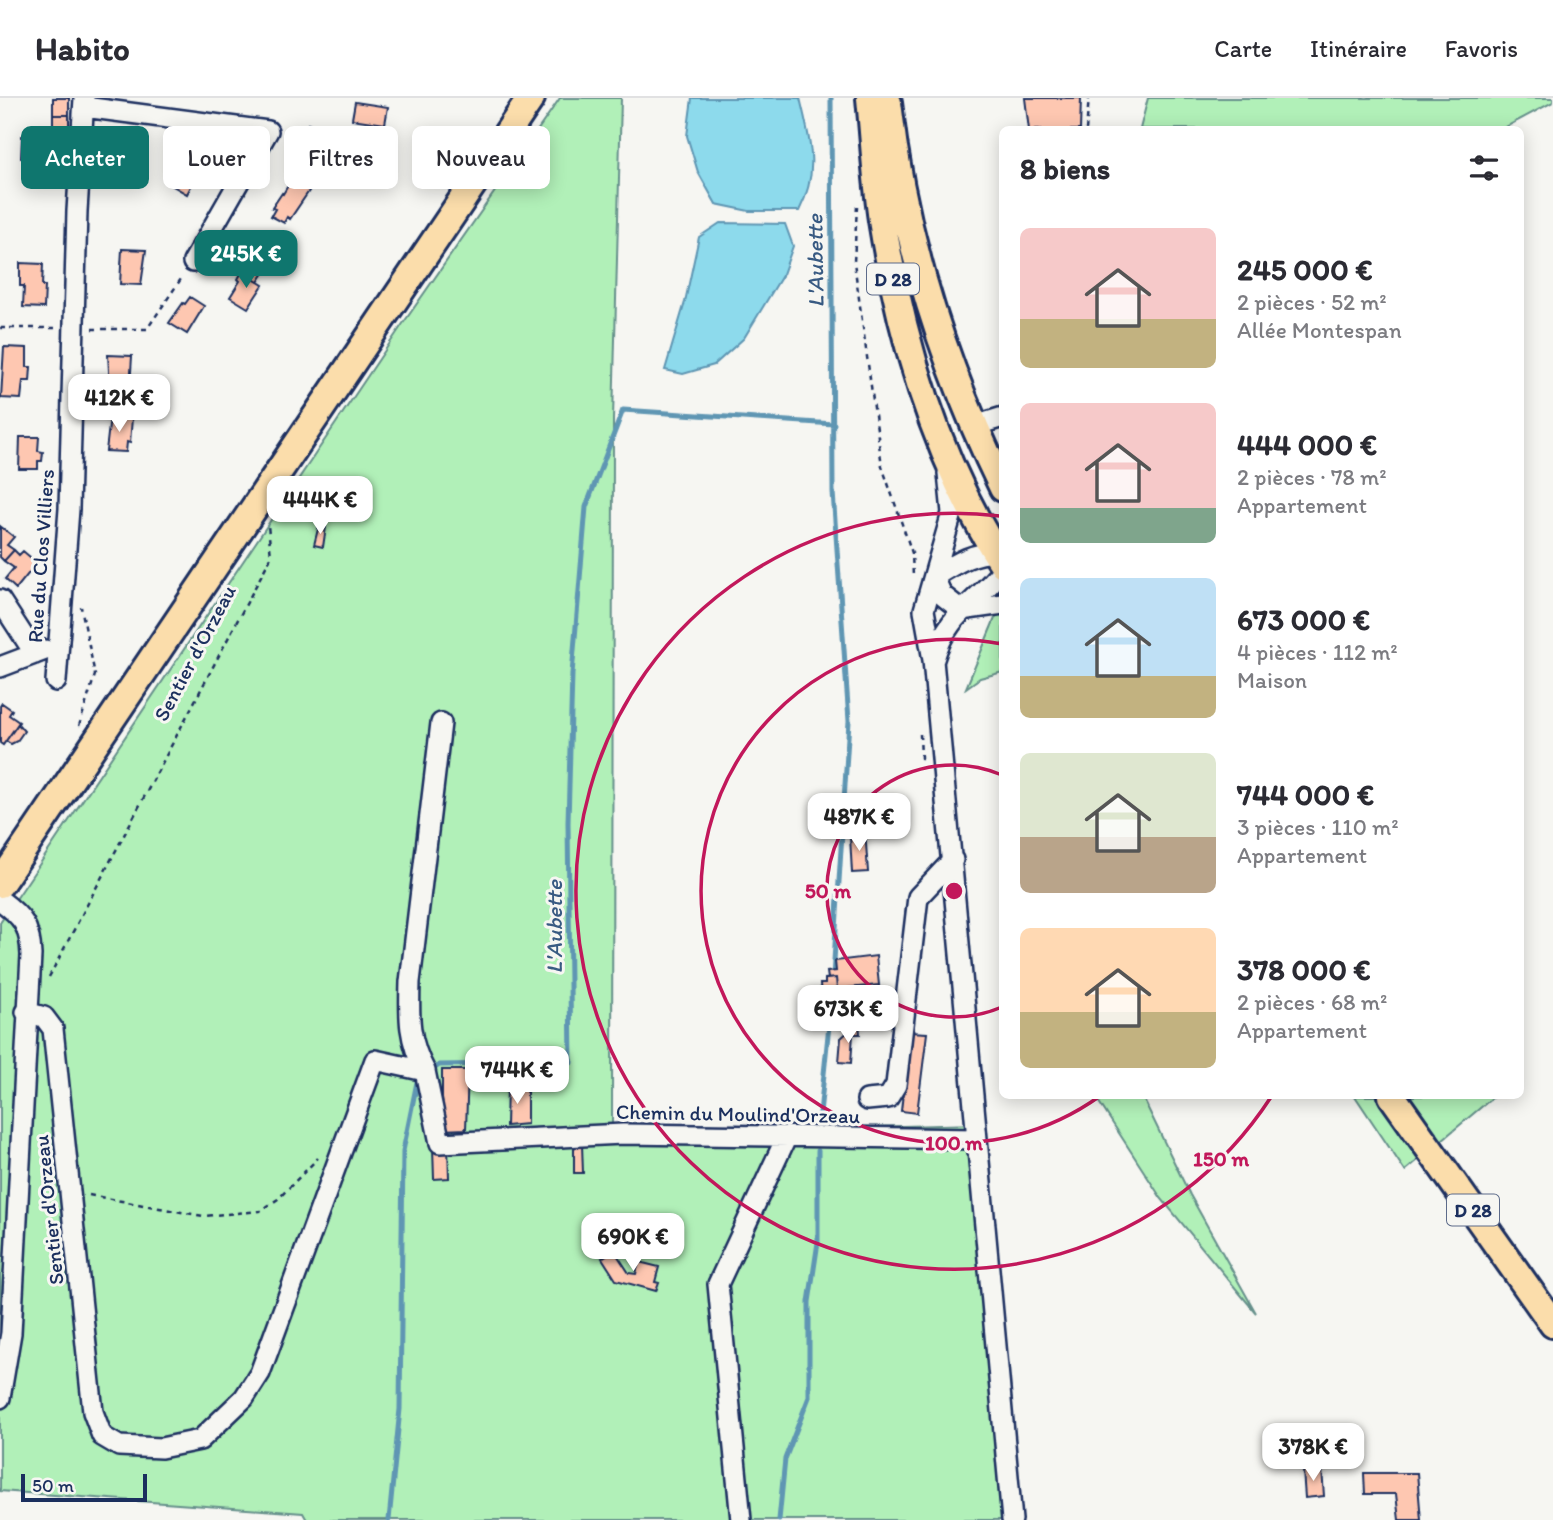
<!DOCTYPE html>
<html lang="fr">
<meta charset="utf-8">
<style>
body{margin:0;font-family:Itim,sans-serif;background:#f7f7f7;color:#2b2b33;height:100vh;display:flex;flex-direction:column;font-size:26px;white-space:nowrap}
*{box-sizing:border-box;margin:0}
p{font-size:23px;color:#7c7c81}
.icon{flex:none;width:38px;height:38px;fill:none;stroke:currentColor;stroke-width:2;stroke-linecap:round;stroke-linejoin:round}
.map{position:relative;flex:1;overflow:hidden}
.drawer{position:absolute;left:999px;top:28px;width:525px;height:973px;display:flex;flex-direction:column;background:#fff;border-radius:10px;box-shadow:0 4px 18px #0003}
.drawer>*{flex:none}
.hud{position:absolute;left:21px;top:28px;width:665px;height:63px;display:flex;gap:14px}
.scale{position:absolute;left:21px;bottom:18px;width:126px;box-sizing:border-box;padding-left:7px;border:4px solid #1b2f5e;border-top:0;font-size:19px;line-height:24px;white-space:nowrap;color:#1b2f5e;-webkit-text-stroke:5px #f6f6f2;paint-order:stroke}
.price{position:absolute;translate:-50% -60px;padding:0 16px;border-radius:14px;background:#fff;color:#222;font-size:23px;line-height:46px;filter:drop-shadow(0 2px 4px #0008)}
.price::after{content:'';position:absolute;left:50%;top:42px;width:21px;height:16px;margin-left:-10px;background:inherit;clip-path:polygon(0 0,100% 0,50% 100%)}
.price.current{background:#0f766e;color:#fff}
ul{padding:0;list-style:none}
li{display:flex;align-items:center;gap:21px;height:175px;padding:0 21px}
li span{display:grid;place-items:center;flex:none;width:196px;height:140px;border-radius:10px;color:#555}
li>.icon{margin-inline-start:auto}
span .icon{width:84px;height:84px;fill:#fffc;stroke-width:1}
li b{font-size:30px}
h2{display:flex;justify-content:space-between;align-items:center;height:84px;padding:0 21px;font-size:30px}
.tag{padding:0 24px;border-radius:10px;background:#fff;box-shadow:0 4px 18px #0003;font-size:24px;line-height:63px}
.tag.current{background:#0f766e;color:#fff}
header{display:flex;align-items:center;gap:42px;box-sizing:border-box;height:98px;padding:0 35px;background:#fff;border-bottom:2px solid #e1e1e2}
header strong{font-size:33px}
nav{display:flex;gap:38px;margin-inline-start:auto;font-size:24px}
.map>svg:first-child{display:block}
.green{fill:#b1f0b8;stroke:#66908b;stroke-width:2}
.water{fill:#8ddaec;stroke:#5f96b3;stroke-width:2}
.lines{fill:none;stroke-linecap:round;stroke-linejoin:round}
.stream{stroke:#5f96b3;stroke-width:5}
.building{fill:#fec7b1;stroke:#1b2f5e;stroke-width:2}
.minor-casing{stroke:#1b2f5e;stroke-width:24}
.major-casing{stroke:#1b2f5e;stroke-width:32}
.path{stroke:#1b2f5e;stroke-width:2.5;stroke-dasharray:5 5;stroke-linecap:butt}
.minor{stroke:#f6f6f2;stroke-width:19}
.major{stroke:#fbddab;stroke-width:26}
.ring{fill:none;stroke:#c2185b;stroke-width:3.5}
.labels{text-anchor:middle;stroke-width:6;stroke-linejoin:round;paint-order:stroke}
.shield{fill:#f6f6f2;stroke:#5d6b8a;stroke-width:2}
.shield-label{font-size:19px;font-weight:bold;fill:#1b2f5e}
.street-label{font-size:21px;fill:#1b2f5e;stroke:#f6f6f2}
.water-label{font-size:23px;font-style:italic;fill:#385a82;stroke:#f6f6f2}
.centre{fill:#c2185b;stroke:#f6f6f2;stroke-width:3.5}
.ring-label{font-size:21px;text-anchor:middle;font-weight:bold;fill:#c2185b;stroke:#f6f6f2;stroke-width:6;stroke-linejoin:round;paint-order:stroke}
</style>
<header>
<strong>Habito</strong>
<nav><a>Carte</a><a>Itinéraire</a><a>Favoris</a></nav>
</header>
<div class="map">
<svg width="1553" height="1422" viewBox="0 0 1553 1422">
<rect width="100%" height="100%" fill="#f6f6f2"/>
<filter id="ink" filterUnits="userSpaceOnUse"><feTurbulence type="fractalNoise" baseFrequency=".0143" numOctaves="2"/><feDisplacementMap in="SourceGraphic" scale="14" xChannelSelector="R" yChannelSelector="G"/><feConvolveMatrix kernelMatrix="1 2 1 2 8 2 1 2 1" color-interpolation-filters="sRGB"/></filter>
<g filter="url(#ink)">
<path class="green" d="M 560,0 L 621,0 L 613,322 L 612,1036 L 976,1026 L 1008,1422 L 307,1422 L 303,1415 L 0,1393 L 0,825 L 402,227 Z
M 1148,0 L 1553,0 L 1553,4 L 1502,31 L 1140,31 Z
M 1003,501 L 1003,574 L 980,580 L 966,590 Z
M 1095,998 L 1142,998 L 1190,1097 L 1256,1215 L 1161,1100 Z
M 1355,998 L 1492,998 L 1492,1000 L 1405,1073 Z"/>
<path class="water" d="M 692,0 L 800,0 C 810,42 820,73 799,113 L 749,113 L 716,106 L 698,74 L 687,38 Z
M 720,125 L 785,126 L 793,148 L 783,176 L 744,240 L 714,267 L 683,276 L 665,272 L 685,204 L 699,139 Z"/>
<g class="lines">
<path class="stream" d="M 831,0 L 833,394 L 849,623 L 833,879
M 430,974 L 439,967 L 571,965 L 568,725 L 572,576 L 586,409 L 623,312 L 834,326
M 819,1025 L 830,917
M 389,1422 L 400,1311 L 403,1053 L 417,984 L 422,980
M 779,1422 L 785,1361 L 809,1299 L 809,1204 L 818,1144 L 818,1053"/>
</g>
<path class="building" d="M 53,0 L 69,0 L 69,17 L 53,17 Z
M 1025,0 L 1081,0 L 1080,32 L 1029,32 Z
M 355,4 L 388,9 L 385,26 L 352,21 Z
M 53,17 L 69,17 L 69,32 L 53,32 Z
M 308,26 L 329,35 L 317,64 L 296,56 L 306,39 L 307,35 L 305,34 Z
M 22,38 L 44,39 L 46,83 L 24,82 L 25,61 L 21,60 Z
M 185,57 L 202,67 L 187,96 L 166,84 Z
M 292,81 L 309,93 L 290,121 L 287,119 L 284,125 L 271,118 L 275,111 L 272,110 L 282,95 L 283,96 Z
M 122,151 L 146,152 L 141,187 L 120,186 Z
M 20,165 L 43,166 L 42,188 L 45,188 L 44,210 L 23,209 L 24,188 L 20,188 Z
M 256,165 L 266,172 L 258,184 L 245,176 L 248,169 L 252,172 Z
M 242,174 L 263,187 L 248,210 L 230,199 L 240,183 L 238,181 Z
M 190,199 L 204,208 L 187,236 L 169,225 L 183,205 L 185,206 Z
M 4,249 L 27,250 L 27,269 L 31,269 L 30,283 L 23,283 L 21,301 L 1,300 Z
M 108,257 L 132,258 L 130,290 L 110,289 Z
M 110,319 L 132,320 L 130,345 L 127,344 L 126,354 L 106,353 Z
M 20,339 L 39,339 L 38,353 L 43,354 L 42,363 L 38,363 L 38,371 L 19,371 Z
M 319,427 L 326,429 L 323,449 L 314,447 Z
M 0,428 L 14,439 L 7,447 L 14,452 L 4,463 L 0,459 Z
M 14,452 L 19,457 L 23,453 L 37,465 L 16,491 L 5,481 L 14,470 L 4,463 Z
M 2,605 L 12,612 L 9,617 L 19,624 L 3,647 L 0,645 L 0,608 Z
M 18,626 L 24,633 L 17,643 L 11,646 L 6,643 Z
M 865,732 L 868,774 L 852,775 L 850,738 L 856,738 L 856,733 Z
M 876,858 L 879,887 L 837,891 L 836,880 L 828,881 L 827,874 L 836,873 L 835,863 Z
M 836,880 L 840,922 L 824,924 L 820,886 L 825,886 L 825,881 Z
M 879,887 L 881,908 L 840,912 L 837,891 Z
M 881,908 L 882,919 L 858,922 L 857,910 Z
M 859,924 L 860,936 L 853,936 L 851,965 L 839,964 L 841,940 Z
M 910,934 L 927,935 L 917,1015 L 901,1013 Z
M 442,972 L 468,972 L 466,1031 L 442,1032 L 435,1004 L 442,1004 Z
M 507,989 L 527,989 L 527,1026 L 506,1028 Z
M 574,1046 L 582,1046 L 583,1075 L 574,1075 Z
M 448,1048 L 449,1080 L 434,1081 L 433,1049 Z
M 614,1152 L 629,1175 L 636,1176 L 639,1164 L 659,1169 L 655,1184 L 659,1185 L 656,1193 L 616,1182 L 602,1160 Z
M 1322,1371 L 1324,1398 L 1305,1400 L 1303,1372 Z
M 1364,1375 L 1417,1375 L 1421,1422 L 1399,1422 L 1396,1396 L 1365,1396 Z"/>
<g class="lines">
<defs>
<path id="minor" d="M 84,9 L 268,33 L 193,164
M 974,328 L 1003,319
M 948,375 L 952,415 L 924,512 L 933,562 L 1012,1422
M 1003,455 C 976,452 956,465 934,479 L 942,497 L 961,512 L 1003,506
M 0,502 L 35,556
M 934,561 C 948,513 976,507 1003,471
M 0,569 L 45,552
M 56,583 L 69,411 L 77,113 L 84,0
M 0,802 C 23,819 30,828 31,857 L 11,1235 L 0,1300
M 26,914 L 44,919 L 53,931 L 93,1314 L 102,1338 L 119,1348 L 161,1350 L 200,1342 L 244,1300 L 260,1275 L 375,962 L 425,973 L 440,1045 L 623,1036 L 977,1041
M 425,973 C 408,941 409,919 410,884 L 441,625
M 867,1002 L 888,1000 L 896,987 L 918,799 L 953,762
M 741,1422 L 718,1186 L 787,1038"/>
<path id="major" d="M 870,0 C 874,40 876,82 882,122 C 901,241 936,363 1003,466
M 888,5 C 903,139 944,269 1003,390
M 0,786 L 531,0
M 1392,998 L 1553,1226"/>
</defs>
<use href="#minor" class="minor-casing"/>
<use href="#major" class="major-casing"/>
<path class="path" d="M 1086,32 L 1089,0
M 857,108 L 854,164 L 882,368 L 912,455 L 913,479
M 0,230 L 58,230
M 92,231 L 147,231 L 183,178
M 79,628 L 95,577 L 81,509
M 920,636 L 921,660 L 926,660
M 49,879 L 271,459 L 268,427
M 89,1097 L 203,1118 L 260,1113 L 278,1101 L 318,1060"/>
<use href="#minor" class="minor"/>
<use href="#major" class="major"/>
</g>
</g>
<g class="ring">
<path d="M1002 909A126 126 0 1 1 1002 677"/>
<path d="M1100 998A252 252 0 1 1 1002 546"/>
<path d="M1271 999A378 378 0 1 1 1000 418"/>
</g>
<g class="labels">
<g class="shield">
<rect x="867" y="165.5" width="52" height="31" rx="5"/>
<rect x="1447" y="1096.5" width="52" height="31" rx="5"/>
</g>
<g class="shield-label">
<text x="893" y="188">D 28</text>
<text x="1473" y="1119">D 28</text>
</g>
<g class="street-label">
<text transform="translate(41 458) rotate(-86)" y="7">Rue du Clos Villiers</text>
<text transform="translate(195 555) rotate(-62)" y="7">Sentier d'Orzeau</text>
<text transform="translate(738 1016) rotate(1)" y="7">Chemin du Moulind'Orzeau</text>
<text transform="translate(49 1112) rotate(-96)" y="7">Sentier d'Orzeau</text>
</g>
<g class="water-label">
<text transform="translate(815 163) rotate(-91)" y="8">L'Aubette</text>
<text transform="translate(554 829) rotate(-90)" y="8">L'Aubette</text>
</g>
</g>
<circle cx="954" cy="793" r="10" class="centre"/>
<g class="ring-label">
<text x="828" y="800">50 m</text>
<text x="954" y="1052">100 m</text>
<text x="1221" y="1068">150 m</text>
</g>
</svg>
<div class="scale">50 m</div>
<b class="price current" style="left:246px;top:192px">245K €</b>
<b class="price" style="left:119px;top:336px">412K €</b>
<b class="price" style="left:320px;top:438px">444K €</b>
<b class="price" style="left:859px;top:755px">487K €</b>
<b class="price" style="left:848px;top:947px">673K €</b>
<b class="price" style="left:517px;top:1008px">744K €</b>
<b class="price" style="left:633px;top:1175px">690K €</b>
<b class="price" style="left:1313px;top:1385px">378K €</b>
<div class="hud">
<a class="tag current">Acheter</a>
<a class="tag">Louer</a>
<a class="tag">Filtres</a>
<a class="tag">Nouveau</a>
</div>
<section class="drawer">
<h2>8 biens<svg class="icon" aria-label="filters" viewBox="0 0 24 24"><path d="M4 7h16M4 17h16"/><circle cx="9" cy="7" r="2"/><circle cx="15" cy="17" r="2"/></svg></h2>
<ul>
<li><span style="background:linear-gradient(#f6c9c9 65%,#c2b280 0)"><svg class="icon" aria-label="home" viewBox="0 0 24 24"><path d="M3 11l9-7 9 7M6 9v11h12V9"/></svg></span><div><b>245 000 €</b><p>2 pièces · 52 m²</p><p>Allée Montespan</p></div></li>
<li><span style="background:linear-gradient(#f6c9c9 75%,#7fa58c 0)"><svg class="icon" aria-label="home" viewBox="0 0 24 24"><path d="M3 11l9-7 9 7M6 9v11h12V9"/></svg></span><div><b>444 000 €</b><p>2 pièces · 78 m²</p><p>Appartement</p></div></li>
<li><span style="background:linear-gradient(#bfe0f5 70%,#c2b280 0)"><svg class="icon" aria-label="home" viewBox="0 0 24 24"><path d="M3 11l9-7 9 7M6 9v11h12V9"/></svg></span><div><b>673 000 €</b><p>4 pièces · 112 m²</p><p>Maison</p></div></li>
<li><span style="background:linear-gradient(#dfe7d0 60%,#b9a48a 0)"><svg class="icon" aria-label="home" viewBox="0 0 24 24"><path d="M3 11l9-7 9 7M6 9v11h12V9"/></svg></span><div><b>744 000 €</b><p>3 pièces · 110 m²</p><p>Appartement</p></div></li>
<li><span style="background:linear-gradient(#ffd9b3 60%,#c2b280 0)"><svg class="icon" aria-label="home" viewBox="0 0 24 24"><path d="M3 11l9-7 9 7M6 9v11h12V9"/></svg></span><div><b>378 000 €</b><p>2 pièces · 68 m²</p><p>Appartement</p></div></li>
</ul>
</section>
</div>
